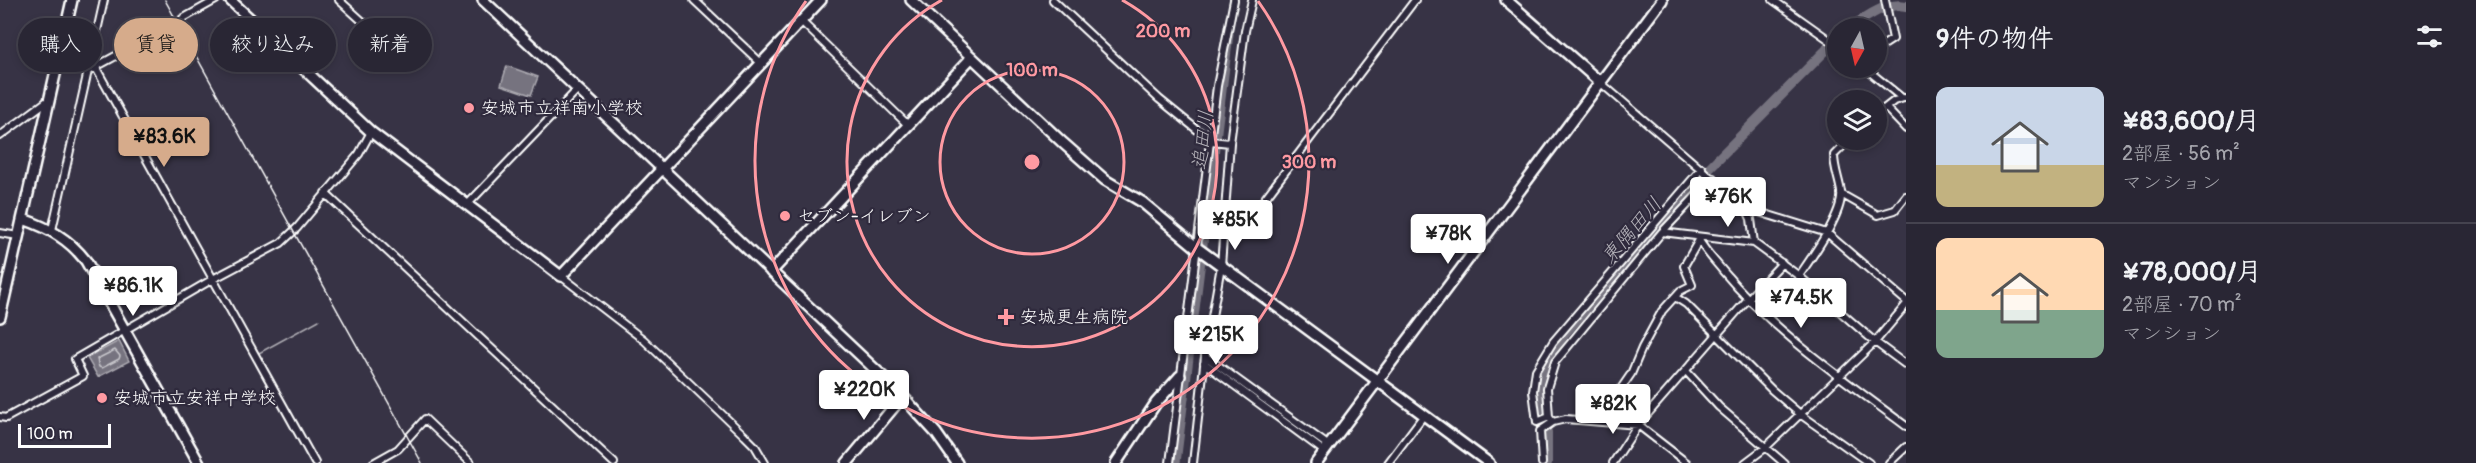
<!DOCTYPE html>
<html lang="ja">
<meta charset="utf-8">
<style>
body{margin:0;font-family:Pangolin,"Klee One",sans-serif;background:#312e3c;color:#f1f3f6;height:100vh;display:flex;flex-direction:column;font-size:22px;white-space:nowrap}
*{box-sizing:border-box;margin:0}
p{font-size:20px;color:#a5a5ac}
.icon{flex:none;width:33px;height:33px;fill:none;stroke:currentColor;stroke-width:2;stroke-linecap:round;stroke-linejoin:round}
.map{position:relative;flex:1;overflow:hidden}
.side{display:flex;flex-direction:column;background:#292634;width:570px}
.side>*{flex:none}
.top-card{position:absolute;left:18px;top:18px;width:570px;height:54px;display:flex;gap:12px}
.needle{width:39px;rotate:188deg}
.fabs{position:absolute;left:1827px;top:18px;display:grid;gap:12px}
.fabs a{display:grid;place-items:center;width:60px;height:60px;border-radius:50%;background:#292634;box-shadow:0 3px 9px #0003,0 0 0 2px #45434f;font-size:30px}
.scale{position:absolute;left:18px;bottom:15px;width:93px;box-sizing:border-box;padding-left:6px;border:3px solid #fff;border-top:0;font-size:16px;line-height:21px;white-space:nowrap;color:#fff;-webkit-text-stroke:4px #2f2a3d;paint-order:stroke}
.price{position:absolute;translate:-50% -51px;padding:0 14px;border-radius:6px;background:#fff;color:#222;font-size:20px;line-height:39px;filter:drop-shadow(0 2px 3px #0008)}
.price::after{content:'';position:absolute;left:50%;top:36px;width:18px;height:14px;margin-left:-9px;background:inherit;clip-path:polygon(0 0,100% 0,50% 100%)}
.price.selected{background:#d6ab8b;color:#111}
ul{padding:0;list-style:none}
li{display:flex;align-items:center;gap:18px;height:150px;padding:0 30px}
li+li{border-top:2px solid #45434f}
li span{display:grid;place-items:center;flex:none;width:168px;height:120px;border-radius:12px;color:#555}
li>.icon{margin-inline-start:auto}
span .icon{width:72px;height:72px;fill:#fffc;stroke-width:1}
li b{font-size:26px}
h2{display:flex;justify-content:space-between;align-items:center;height:72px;padding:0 30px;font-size:26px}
.chip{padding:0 21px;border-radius:27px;background:#292634;box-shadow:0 3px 9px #0003,0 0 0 2px #45434f;font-size:21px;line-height:54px}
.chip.selected{background:#d6ab8b;color:#111}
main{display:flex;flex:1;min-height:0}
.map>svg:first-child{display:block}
.water{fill:#76737f;stroke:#adabb2;stroke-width:1.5}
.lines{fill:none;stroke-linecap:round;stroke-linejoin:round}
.shore{stroke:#c8c7cc;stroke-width:1.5}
.stream{stroke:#adabb2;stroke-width:1.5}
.canal{stroke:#76737f;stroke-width:7}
.river{stroke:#76737f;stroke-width:10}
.street-casing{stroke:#fff;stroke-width:10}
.secondary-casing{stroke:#fff;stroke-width:14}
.street{stroke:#2f2a3d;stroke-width:6}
.secondary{stroke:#2f2a3d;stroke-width:9}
.rail{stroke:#fff;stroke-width:1.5}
.ring{fill:none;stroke:#ff9aa2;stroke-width:3}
.poi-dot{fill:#ff9aa2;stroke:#2f2a3d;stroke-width:2}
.labels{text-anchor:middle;stroke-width:4.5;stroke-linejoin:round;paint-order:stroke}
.poi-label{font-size:18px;fill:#fff;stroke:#2f2a3d;text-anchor:start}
.water-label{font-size:20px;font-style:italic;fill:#b4b2b9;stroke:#2f2a3d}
.centre{fill:#ff9aa2;stroke:#2f2a3d;stroke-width:3}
.ring-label{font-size:18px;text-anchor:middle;font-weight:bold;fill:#ff9aa2;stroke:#2f2a3d;stroke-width:4.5;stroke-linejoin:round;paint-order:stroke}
</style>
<main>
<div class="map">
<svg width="1906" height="463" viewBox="0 0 1906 463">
<rect width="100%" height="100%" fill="#373345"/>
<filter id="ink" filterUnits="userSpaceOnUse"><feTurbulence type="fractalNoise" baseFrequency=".0167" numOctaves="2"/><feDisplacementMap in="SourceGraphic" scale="12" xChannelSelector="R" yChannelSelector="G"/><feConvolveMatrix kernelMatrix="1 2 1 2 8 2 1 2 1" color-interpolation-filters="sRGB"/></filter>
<g filter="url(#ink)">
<path class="water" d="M 507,66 L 538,77 L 531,95 L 501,85 Z
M 119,341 L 129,361 L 98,377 L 87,358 Z"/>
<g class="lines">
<path class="shore" d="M 115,350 L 120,356 L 119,359 L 102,368 L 99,367 L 97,359 Z"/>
<path class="stream" d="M 259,353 L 319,320"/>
<path class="canal" d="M 1177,463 L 1230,34"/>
<path class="river" d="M 1849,28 C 1868,17 1883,2 1906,6
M 1543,414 L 1542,370 L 1564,334 L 1710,167 L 1838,38
M 1547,432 L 1547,463"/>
<defs>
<path id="street" d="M 339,0 L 404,59
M 694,0 L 762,64
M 1053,0 L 1159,99 L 1211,141 L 1230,143
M 1773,0 L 1838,46
M 182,19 L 216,0
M 801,21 L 908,125
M 1876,50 L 1893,39 L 1885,0
M 57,67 L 88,71 L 171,26
M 96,68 L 315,463
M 1865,68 L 1902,98
M 1601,83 L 1746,208 L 1751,219 L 1754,243
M 1886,108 L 1906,129
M 1876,115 L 1894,101 L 1904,98
M 0,136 L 50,99
M 1702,168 L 1553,342 L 1536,370 L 1533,391 L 1537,422 L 1549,417 L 1547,388 L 1555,362 L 1662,232 L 1713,178
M 325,193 L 614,463
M 1841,194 L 1878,215 L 1895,210 L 1906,196
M 468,204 L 577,90
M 1746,208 L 1827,233 L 1906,301
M 52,230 L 104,0
M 1662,232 L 1754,243 L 1799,276 L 1875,342 L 1906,365
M 0,233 L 18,236
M 1225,233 L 1233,233 L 1247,222 L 1415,0
M 1698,238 C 1704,250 1714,260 1723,271 C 1774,332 1843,379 1906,426
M 561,276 L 644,340 L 745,436 L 755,446 L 765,463
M 1799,276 C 1811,258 1844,213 1841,192 C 1839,179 1834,168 1834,155 L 1849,140
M 1675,297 L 1686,304 L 1772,390 L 1800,414 L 1869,463
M 1205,356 L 1329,446
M 1204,363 L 1325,452
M 1686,371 L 1719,407 L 1784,463
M 0,417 L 6,418 L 83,376 L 75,359 L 213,279 L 281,243 L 297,228 L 359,154 L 371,132
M 1549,417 L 1553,422 L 1566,419 L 1638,425 L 1687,463
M 1591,421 L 1620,390 L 1631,374 L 1642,348 L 1662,311 L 1680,291 L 1692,285 L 1684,266 L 1699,240
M 373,463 L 398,449 L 425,419 L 471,463
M 1170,463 L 1217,86 L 1234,0
M 1193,463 L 1205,356 L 1221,266 L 1230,143 L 1245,31 L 1252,0
M 1388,463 L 1424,415
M 1542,463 L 1540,431 L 1553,422
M 1613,463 L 1638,425 L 1747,300 L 1782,263
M 1745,463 L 1765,448 L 1875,342 L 1906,305
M 1889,463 L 1906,447"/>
<path id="secondary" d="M 230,0 L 371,132 L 561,276 L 821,0
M 483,0 L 896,389 L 936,433 L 957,463
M 911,0 L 1063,143 L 1105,180 L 1142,202 L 1196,247 L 1489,463
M 1506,0 L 1601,83
M 23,219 C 49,228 69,239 86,261 L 199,463
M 771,272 L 972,57
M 0,317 L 72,0
M 847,463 L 903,396
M 1116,463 L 1156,403 L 1180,376
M 1316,463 L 1662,0"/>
</defs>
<use href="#street" class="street-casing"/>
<use href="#secondary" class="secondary-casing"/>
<use href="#street" class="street"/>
<use href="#secondary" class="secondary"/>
<path class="rail" d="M 165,0 L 422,463"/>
</g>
</g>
<g class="ring">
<circle cx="1032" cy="162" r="92"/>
<path d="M1122 0A185 185 0 1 1 942 0"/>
<path d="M1258 1A277 277 0 1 1 806 1"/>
</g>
<g class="poi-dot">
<circle cx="469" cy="108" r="6"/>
<circle cx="785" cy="216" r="6"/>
<path d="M1003 308h6v6h6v6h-6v6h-6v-6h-6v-6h6z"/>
<circle cx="102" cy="398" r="6"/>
</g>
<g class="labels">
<g class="poi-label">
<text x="481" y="114">安城市立祥南小学校</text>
<text x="797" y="222">セブン-イレブン</text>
<text x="1020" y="323">安城更生病院</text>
<text x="114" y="404">安城市立安祥中学校</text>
</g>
<g class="water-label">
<text transform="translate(1202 140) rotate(-83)" y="7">追田川</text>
<text transform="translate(1631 230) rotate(-49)" y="7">東隅田川</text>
</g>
</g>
<circle cx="1032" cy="162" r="9" class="centre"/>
<g class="ring-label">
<text x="1163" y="37">200 m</text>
<text x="1032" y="76">100 m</text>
<text x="1309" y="168">300 m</text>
</g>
</svg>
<div class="fabs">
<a><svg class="needle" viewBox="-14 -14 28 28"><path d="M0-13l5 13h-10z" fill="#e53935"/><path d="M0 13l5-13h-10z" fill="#a5a5ac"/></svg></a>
<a><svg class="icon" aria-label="layers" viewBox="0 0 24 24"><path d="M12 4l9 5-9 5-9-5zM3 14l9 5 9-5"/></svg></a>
</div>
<div class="scale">100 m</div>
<b class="price selected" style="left:164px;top:168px">¥83.6K</b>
<b class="price" style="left:1728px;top:228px">¥76K</b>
<b class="price" style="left:1235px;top:251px">¥85K</b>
<b class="price" style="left:1448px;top:265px">¥78K</b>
<b class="price" style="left:133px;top:317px">¥86.1K</b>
<b class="price" style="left:1801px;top:329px">¥74.5K</b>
<b class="price" style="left:1216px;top:366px">¥215K</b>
<b class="price" style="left:864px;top:421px">¥220K</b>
<b class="price" style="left:1613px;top:435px">¥82K</b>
<div class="top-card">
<a class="chip">購入</a>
<a class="chip selected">賃貸</a>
<a class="chip">絞り込み</a>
<a class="chip">新着</a>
</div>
</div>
<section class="side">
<h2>9件の物件<svg class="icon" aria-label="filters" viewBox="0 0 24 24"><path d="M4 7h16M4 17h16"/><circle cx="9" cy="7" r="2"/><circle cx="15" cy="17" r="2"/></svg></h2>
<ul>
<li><span style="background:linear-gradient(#c9d6e8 65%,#c2b280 0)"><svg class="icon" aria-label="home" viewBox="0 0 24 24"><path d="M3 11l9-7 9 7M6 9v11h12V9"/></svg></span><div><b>¥83,600/月</b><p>2部屋 · 56 m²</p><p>マンション</p></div></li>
<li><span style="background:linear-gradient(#ffd9b3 60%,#7fa58c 0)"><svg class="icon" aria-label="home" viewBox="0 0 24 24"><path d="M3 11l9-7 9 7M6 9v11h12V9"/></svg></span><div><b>¥78,000/月</b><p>2部屋 · 70 m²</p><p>マンション</p></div></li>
</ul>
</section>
</main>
